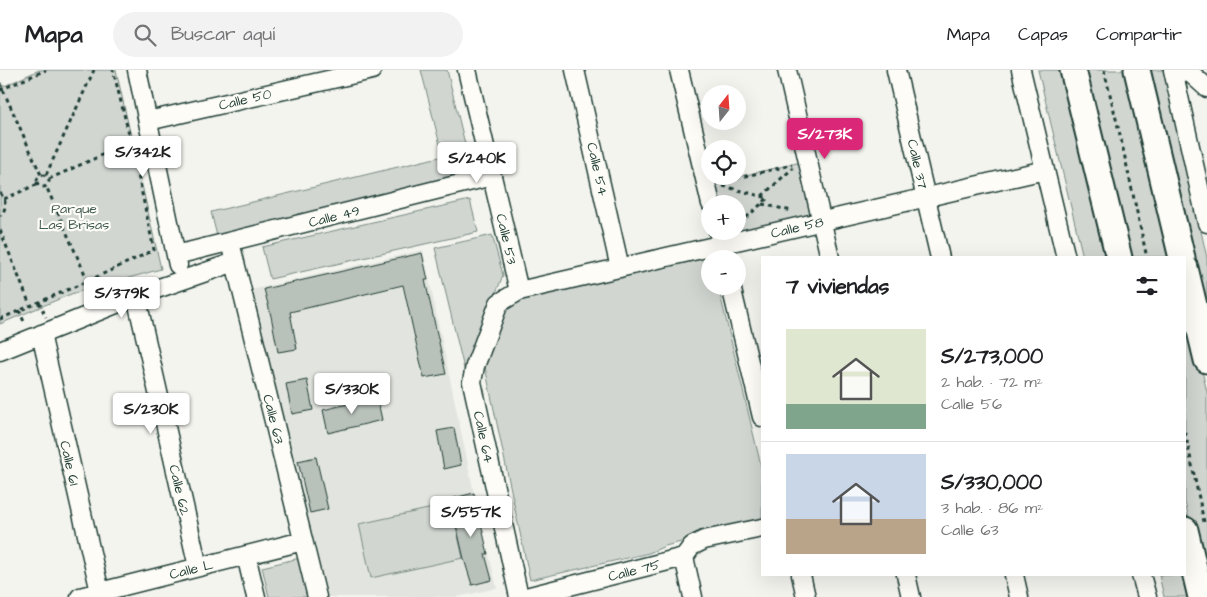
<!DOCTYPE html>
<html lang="es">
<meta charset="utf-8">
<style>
body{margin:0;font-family:"Architects Daughter",sans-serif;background:#f2f2f2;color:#202124;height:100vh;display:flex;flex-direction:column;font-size:19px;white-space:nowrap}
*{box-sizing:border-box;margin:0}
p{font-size:16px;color:#757577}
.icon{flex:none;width:28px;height:28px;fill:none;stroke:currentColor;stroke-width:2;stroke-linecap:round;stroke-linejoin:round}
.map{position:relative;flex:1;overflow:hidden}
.side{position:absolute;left:761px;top:186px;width:425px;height:320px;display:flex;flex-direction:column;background:#fff;border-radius:0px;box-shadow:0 5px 20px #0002}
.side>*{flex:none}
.needle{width:32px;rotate:17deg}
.controls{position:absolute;left:701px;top:15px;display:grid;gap:10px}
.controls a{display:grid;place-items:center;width:45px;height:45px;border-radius:50%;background:#fff;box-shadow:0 5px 20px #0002;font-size:25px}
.price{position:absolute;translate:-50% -42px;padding:0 11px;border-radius:5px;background:#fff;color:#222;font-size:16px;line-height:32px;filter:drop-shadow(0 1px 2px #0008)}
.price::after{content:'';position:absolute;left:50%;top:30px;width:15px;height:11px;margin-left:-8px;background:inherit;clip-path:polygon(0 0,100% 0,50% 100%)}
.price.active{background:#db2777;color:#fff}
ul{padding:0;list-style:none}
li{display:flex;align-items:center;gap:15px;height:125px;padding:0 25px}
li+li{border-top:1px solid #e0e0e0}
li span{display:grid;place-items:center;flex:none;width:140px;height:100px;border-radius:0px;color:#555}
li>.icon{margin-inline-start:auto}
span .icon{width:60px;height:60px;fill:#fffc;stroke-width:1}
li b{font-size:21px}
h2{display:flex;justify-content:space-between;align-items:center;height:60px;padding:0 25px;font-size:21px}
header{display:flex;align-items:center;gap:30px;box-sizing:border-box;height:70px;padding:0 25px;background:#fff;border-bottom:1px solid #e0e0e0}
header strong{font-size:24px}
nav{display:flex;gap:28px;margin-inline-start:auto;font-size:18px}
.search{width:350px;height:45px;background:#f2f2f2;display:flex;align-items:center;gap:12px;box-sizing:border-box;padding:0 18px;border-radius:28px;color:#757577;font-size:19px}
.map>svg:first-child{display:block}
.built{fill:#e2e5df}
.green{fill:#d1d6d1;stroke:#788a82}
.building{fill:#b9c1bb;stroke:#1f3d34}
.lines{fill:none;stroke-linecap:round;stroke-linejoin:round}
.minor-casing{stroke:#1f3d34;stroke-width:21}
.secondary-casing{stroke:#1f3d34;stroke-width:29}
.path{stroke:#1f3d34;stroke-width:3;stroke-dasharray:4 4;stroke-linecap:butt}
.minor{stroke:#fdfcf7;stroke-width:18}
.secondary{stroke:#fdfcf7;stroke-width:25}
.labels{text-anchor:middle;stroke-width:4.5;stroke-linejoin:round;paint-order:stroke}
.street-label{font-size:14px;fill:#1f3d34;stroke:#fdfcf7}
.park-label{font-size:14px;fill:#435c53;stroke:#fdfcf7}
</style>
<header>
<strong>Mapa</strong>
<div class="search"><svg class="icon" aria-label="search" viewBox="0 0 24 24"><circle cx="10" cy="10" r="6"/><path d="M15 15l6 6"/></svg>Buscar aquí</div>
<nav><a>Mapa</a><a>Capas</a><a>Compartir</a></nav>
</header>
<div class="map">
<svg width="1207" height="527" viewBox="0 0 1207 527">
<rect width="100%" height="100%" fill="#f4f4ef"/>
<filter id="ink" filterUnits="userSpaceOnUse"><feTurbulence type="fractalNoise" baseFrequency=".02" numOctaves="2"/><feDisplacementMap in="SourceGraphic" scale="10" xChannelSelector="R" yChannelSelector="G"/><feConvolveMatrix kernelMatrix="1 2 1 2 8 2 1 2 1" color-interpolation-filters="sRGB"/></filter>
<g filter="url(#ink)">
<path class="built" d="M 423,180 L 474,423 L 497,518 L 458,527 L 323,527 L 251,220 Z"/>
<path class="green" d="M 39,0 L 116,0 L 161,199 L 71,224 L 0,254 L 0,18 Z
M 421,0 L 447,0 L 465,74 L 441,79 Z
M 1038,0 L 1067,0 L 1112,187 L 1083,187 Z
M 1080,0 L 1130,0 L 1175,187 L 1126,187 Z
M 1146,0 L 1165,0 L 1207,188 L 1207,253 Z
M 456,83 L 462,107 L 217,166 L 211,142 Z
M 801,92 L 814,146 L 725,167 L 724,161 L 738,161 L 738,134 L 717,134 L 712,113 Z
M 470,130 L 478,162 L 270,209 L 262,177 Z
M 492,165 L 503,205 L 465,303 L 435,178 Z
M 711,186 L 710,216 L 718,216 L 762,400 L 762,452 L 665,476 L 649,483 L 530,510 L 485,297 L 507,236 L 515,231 Z
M 1185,230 L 1207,322 L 1207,523 L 1185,432 Z
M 451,434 L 463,488 L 371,508 L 359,454 Z
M 300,488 L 309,527 L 269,527 L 262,497 Z
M 1159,505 L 1185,505 L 1194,527 L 1164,527 Z"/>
<path class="building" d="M 422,183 L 428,210 L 425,210 L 446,304 L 424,308 L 403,215 L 290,242 L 297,279 L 278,282 L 271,246 L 264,219 Z
M 307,310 L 313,340 L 292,344 L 286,314 Z
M 377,327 L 382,350 L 328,363 L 323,340 Z
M 454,358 L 461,395 L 444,399 L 437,361 Z
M 316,387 L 328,439 L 310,443 L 298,391 Z
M 474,423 L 488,484 L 485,484 L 492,510 L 472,515 L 464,489 L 450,429 Z"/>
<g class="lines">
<defs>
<path id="minor" d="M 137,0 L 178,195
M 467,0 L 519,221
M 575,0 L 620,198
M 679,0 L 711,134
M 787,0 L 830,188
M 896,0 L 940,188
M 1021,0 L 1066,188
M 1173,0 L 1207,153
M 1187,0 L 1207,18
M 148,51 L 372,0
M 718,161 L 725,189
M 230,172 L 317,527
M 176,185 L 492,106
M 731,216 L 762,347
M 136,226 L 198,497
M 41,264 L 100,522
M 0,281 L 136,226 L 235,192
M 246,485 L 256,527
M 684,487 L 692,476 L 704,470 L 762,458
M 684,487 L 693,527
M 801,505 L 806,527
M 906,505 L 911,527
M 1014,505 L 1019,527
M 1141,505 L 1147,527
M 80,527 L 303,471
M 519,527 L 472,312 L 475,296 L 499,233 L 519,221 L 1045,100
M 526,527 L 684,487"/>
<path id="secondary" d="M 1073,0 L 1119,188
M 1137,0 L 1182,188
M 1185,198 L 1207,290
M 1185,460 L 1201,527"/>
</defs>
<use href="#minor" class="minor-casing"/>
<use href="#secondary" class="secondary-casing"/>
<path class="path" d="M 1104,0 L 1120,65 L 1147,188
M 0,13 L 41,105
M 0,20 L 46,0
M37 111a6 6 0 1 1 12 0a6 6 0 1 1-12 0Z
M 46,105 L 94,0
M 49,109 L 131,72
M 721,112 L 792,95
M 723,116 L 768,128 L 740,153
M 0,123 C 7,130 7,139 0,146
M 762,126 L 793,98
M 4,129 L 38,114
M 762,134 L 792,141
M 0,160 L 30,235
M 88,211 L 154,180 L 131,72 L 113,0
M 39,232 L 46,247
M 19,240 L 25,254
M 0,249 L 88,211 L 46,116
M 1185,362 L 1204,452"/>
<use href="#minor" class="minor"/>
<use href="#secondary" class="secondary"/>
</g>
</g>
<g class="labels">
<g class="street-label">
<text transform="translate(245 29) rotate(-13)" y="5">Calle 50</text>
<text transform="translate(918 94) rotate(77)" y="5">Calle 37</text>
<text transform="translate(598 99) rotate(77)" y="5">Calle 54</text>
<text transform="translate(334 146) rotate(-14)" y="5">Calle 49</text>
<text transform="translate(797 157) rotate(-13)" y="5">Calle 58</text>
<text transform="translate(507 169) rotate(77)" y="5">Calle 53</text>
<text transform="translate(274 349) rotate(76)" y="5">Calle 63</text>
<text transform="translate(484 367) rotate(78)" y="5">Calle 64</text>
<text transform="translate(70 393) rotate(77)" y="5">Calle 61</text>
<text transform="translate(180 420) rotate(77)" y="5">Calle 62</text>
<text transform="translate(191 499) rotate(-14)" y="5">Calle L</text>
<text transform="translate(634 500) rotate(-14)" y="5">Calle 75</text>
</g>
<g class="park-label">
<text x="74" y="143">Parque<tspan x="74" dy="16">Las Brisas</tspan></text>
</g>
</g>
</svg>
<div class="controls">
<a><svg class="needle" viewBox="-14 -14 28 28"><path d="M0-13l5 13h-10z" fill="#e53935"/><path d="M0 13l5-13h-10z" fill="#757577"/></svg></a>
<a><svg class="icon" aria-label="locate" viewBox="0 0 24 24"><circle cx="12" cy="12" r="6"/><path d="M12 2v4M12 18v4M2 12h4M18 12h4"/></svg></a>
<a>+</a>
<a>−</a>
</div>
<b class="price active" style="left:825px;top:90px">S/273K</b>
<b class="price" style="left:143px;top:108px">S/342K</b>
<b class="price" style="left:477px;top:114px">S/240K</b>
<b class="price" style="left:122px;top:249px">S/379K</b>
<b class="price" style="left:352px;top:345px">S/330K</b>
<b class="price" style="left:151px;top:365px">S/230K</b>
<b class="price" style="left:471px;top:468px">S/557K</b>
<section class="side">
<h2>7 viviendas<svg class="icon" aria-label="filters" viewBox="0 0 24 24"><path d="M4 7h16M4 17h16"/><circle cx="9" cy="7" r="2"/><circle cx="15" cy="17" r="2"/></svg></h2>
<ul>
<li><span style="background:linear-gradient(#dfe7d0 75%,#7fa58c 0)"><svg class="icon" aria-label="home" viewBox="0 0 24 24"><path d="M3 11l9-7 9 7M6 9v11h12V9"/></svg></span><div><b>S/273,000</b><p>2 hab. · 72 m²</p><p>Calle 56</p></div></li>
<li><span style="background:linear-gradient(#c9d6e8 65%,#b9a48a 0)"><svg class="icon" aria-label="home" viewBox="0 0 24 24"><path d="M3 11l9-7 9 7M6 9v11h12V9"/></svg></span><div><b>S/330,000</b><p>3 hab. · 86 m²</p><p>Calle 63</p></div></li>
</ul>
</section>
</div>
